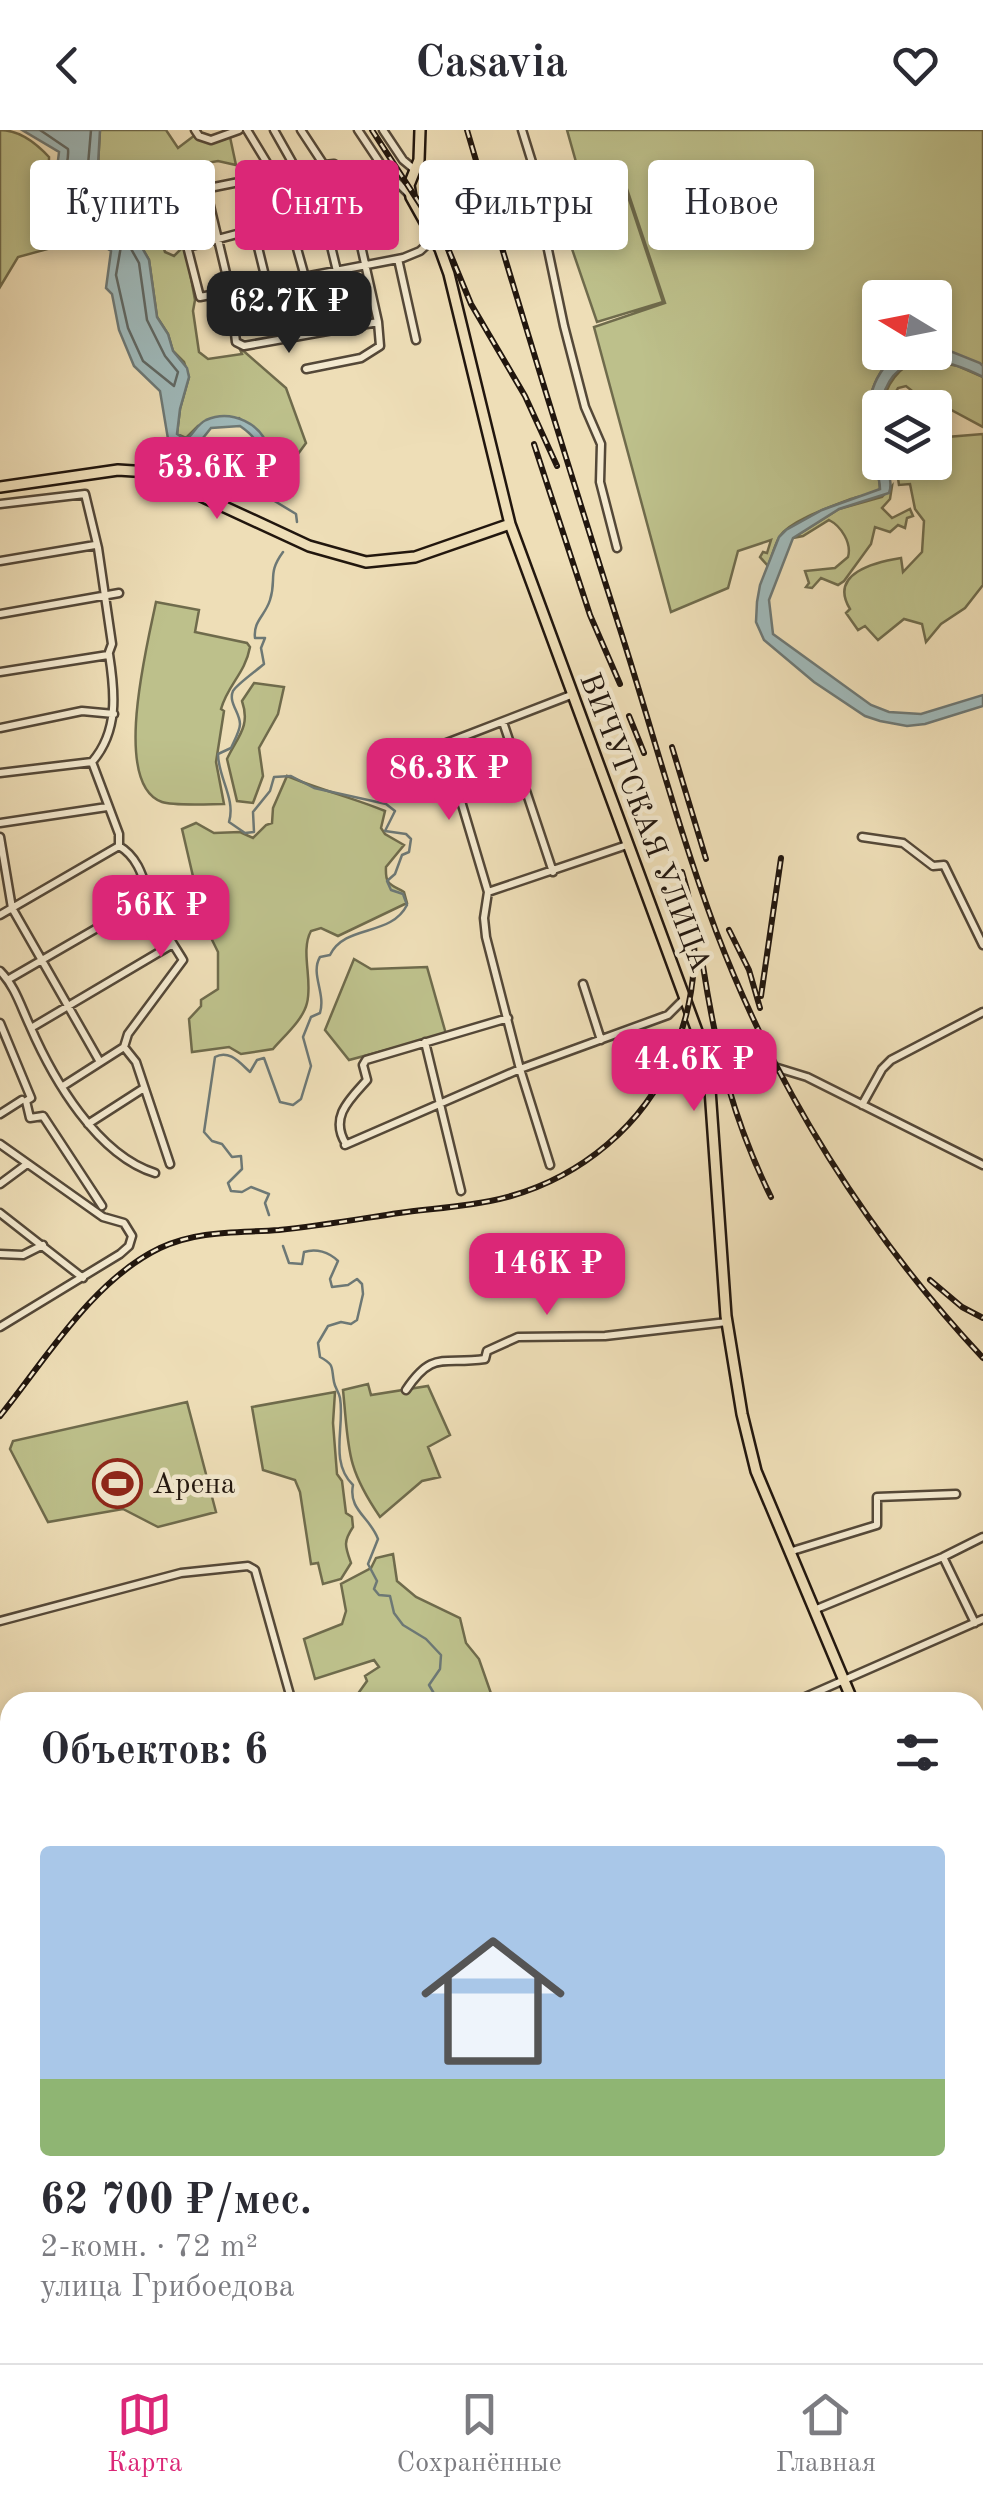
<!DOCTYPE html>
<html lang="ru">
<meta charset="utf-8">
<style>
body{margin:0;font-family:"Old Standard TT",serif;background:#f7f7f7;color:#2b2b33;height:100vh;display:flex;flex-direction:column;font-size:38px;white-space:nowrap}
*{box-sizing:border-box;margin:0}
p{font-size:32px;color:#7c7c81}
.icon{flex:none;width:55px;height:55px;fill:none;stroke:currentColor;stroke-width:2;stroke-linecap:round;stroke-linejoin:round}
.map{position:relative;flex:1;overflow:hidden}
.panel{position:absolute;left:0px;top:1562px;width:985px;height:672px;display:flex;flex-direction:column;background:#fff;border-radius:30px 30px 0 0;box-shadow:0 5px 15px #0003}
.panel>*{flex:none}
.guide{position:absolute;left:30px;top:30px;width:925px;height:90px;display:flex;gap:20px}
.needle{width:65px;rotate:280deg}
.tools{position:absolute;left:862px;top:150px;display:grid;gap:20px}
.tools a{display:grid;place-items:center;width:90px;height:90px;border-radius:10px;background:#fff;box-shadow:0 5px 15px #0003;font-size:50px}
.price{position:absolute;translate:-50% -85px;padding:0 22px;border-radius:20px;background:#db2777;color:#fff;font-size:32px;line-height:65px;filter:drop-shadow(0 2px 5px #0008)}
.price::after{content:'';position:absolute;left:50%;top:60px;width:30px;height:22px;margin-left:-15px;background:inherit;clip-path:polygon(0 0,100% 0,50% 100%)}
.price.on{background:#222;color:#fff}
ul{padding:0;list-style:none}
li{display:grid;align-content:center;gap:20px;height:530px;padding:0 40px}
li+li{border-top:2px solid #e1e1e2}
li span{display:grid;place-items:center;height:310px;border-radius:10px;color:#555}
li>.icon{margin-inline-start:auto}
span .icon{width:180px;height:180px;fill:#fffc;stroke-width:1}
li b{font-size:42px}
h2{display:flex;justify-content:space-between;align-items:center;height:120px;padding:0 40px;font-size:42px}
.tag{padding:0 35px;border-radius:10px;background:#fff;box-shadow:0 5px 15px #0003;font-size:35px;line-height:90px}
.tag.on{background:#db2777;color:#fff}
header{display:flex;justify-content:space-between;align-items:center;height:130px;padding:0 40px;background:#fff;font-size:45px;font-weight:700}
.tabs{display:flex;justify-content:space-around;align-items:center;height:140px;border-top:2px solid #e1e1e2;background:#fff;font-size:28px;color:#7c7c81}
.tabs a{display:grid;justify-items:center;gap:5px}
.tabs .on{color:#db2777}
.map>svg:first-child{display:block}
.green{fill:#bdc08b;stroke:#6f6b4c;stroke-width:2.5}
.water{fill:#9fb9ba;stroke:#6d7875;stroke-width:2.5}
.lines{fill:none;stroke-linecap:round;stroke-linejoin:round}
.shore{stroke:#606864;stroke-width:2.5}
.stream{stroke:#6d7875;stroke-width:2.5}
.minor-casing{stroke:#544838;stroke-width:11}
.major-casing{stroke:#21160e;stroke-width:14}
.minor{stroke:#f4ead0;stroke-width:6}
.major{stroke:#eedeb7;stroke-width:9}
.rail-casing{stroke:#21160e;stroke-width:6}
.rail{stroke:#f4ead0;stroke-width:2.5;stroke-dasharray:8;stroke-linecap:butt}
.labels{text-anchor:middle;stroke-width:9;stroke-linejoin:round;paint-order:stroke}
.street-label{font-size:30px;fill:#21160e;stroke:#f4ead0}
.poi-label{font-size:30px;fill:#21160e;stroke:#f4ead0;text-anchor:start}
</style>
<header><svg class="icon" aria-label="back" viewBox="0 0 24 24"><path d="M15 5l-7 7 7 7"/></svg>Casavia<svg class="icon" aria-label="heart" viewBox="0 0 24 24"><path d="M12 20l-8-8c-3-5 5-10 8-4 3-6 11-1 8 4z"/></svg></header>
<div class="map">
<svg width="983" height="2233" viewBox="0 0 983 2233">
<rect width="100%" height="100%" fill="#eedeb7"/>
<filter id="stains"><feTurbulence type="fractalNoise" baseFrequency=".002" numOctaves="4"/><feColorMatrix values="0 0 0 0 .2 0 0 0 0 .09 0 0 0 0 .02 0 0 0 .5 -.17"/></filter>
<radialGradient id="worn" r=".72"><stop offset=".6" stop-color="#630" stop-opacity="0"/><stop offset="1" stop-color="#630" stop-opacity=".3"/></radialGradient>
<path class="green" d="M 0,0 C 19,0 36,13 49,27 L 48,78 L 66,114 L 18,127 L 0,157 Z
M 100,0 L 166,0 L 178,18 L 195,5 C 209,14 216,13 230,7 L 236,35 L 218,31 L 144,44 L 147,69 L 155,72 L 152,83 L 165,122 L 174,126 L 185,115 L 195,170 L 193,181 L 199,222 L 208,229 L 242,224 L 239,217 L 286,258 L 306,313 L 298,324 L 270,324 L 269,317 L 239,288 L 198,296 L 186,308 L 177,304 L 180,279 L 189,247 L 184,232 L 173,221 L 168,204 L 157,187 L 149,130 L 119,77 L 105,64 L 98,35 Z
M 567,0 L 983,0 L 983,236 L 935,215 L 935,168 L 880,168 L 880,222 L 898,223 C 868,248 864,281 871,319 C 874,333 880,346 880,359 C 871,366 861,365 851,369 C 833,376 791,390 780,406 C 775,414 772,426 768,436 L 760,427 L 763,422 L 767,423 L 771,410 L 738,421 L 728,458 L 671,482 L 594,197 L 665,173 L 625,53 L 612,43 L 594,39 L 591,33 L 579,38 L 591,35 L 593,41 L 612,45 L 624,54 L 663,172 L 597,192 L 558,78 L 563,59 L 578,39 Z
M 922,229 L 958,236 L 983,247 L 983,297 L 942,275 L 931,276 L 906,256 L 898,258 L 887,277 L 882,278 C 885,255 899,235 922,229 Z
M 983,304 L 983,455 L 965,478 L 941,494 L 926,512 L 922,494 L 904,489 L 878,510 L 865,496 L 858,500 L 846,483 L 850,479 C 828,443 876,432 901,428 L 903,442 L 922,422 L 924,391 L 915,379 L 910,354 L 899,355 L 898,348 L 910,333 L 935,332 L 935,308 Z
M 892,356 L 890,369 L 882,378 L 892,388 L 910,379 L 913,386 L 907,388 L 905,398 L 898,395 L 890,402 L 875,397 L 871,414 L 844,451 L 838,455 L 821,448 L 812,458 L 806,457 L 809,453 L 805,441 L 835,438 L 848,427 C 852,413 841,396 829,390 L 803,406 L 793,408 L 839,379 L 882,367 Z
M 156,472 L 199,480 L 195,502 L 247,513 L 250,517 C 245,544 228,554 221,579 L 224,581 L 216,632 L 224,674 C 211,674 173,676 162,672 C 111,654 148,512 156,472 Z
M 254,553 L 284,557 L 278,584 L 259,618 L 263,646 L 253,673 L 237,671 L 227,629 C 237,607 251,597 242,571 Z
M 287,646 C 320,660 354,668 385,681 L 381,698 L 385,704 L 404,715 L 386,737 C 385,755 390,754 404,762 L 407,773 L 338,806 L 321,798 L 311,801 C 300,821 313,850 307,873 C 303,890 284,906 273,919 L 241,924 L 229,917 L 192,922 L 189,889 L 201,876 L 201,870 L 218,859 L 218,822 L 191,767 L 195,755 L 182,699 L 196,693 L 214,703 L 240,702 L 253,708 L 266,695 L 272,693 L 273,678 Z
M 354,829 L 371,839 L 427,837 L 446,904 L 349,930 L 325,900 Z
M 368,1254 L 371,1265 L 428,1256 L 450,1305 L 428,1317 L 440,1347 L 422,1351 L 380,1387 C 345,1336 349,1318 343,1260 Z
M 335,1262 L 333,1293 L 337,1344 L 342,1351 L 346,1383 L 352,1387 L 353,1397 C 343,1412 345,1416 351,1433 L 341,1449 L 323,1454 L 318,1433 L 311,1434 L 300,1362 L 295,1350 L 263,1340 L 252,1277 Z
M 187,1272 L 216,1382 L 158,1397 L 123,1379 L 48,1392 L 10,1319 L 13,1311 Z
M 393,1424 L 397,1451 L 416,1467 L 460,1488 L 466,1513 L 479,1529 L 494,1572 L 352,1572 L 367,1551 L 365,1546 L 379,1537 L 374,1530 L 315,1549 L 304,1509 L 342,1494 L 346,1481 L 341,1454 L 371,1438 L 376,1428 Z"/>
<path class="water" d="M 22,0 L 100,0 L 98,35 L 105,64 L 119,77 L 149,130 L 157,187 L 168,204 L 173,221 L 187,238 L 189,247 L 180,279 L 177,304 L 183,308 L 189,307 C 195,301 198,294 206,290 C 231,279 263,293 269,321 C 273,334 268,347 269,360 L 262,361 C 264,331 267,314 240,296 L 211,298 L 195,318 L 182,325 L 174,322 L 169,315 L 160,261 L 134,236 L 119,200 L 112,164 L 106,158 L 111,121 L 94,110 L 76,115 C 73,103 67,99 61,87 C 50,68 57,42 59,22 Z
M 935,215 L 980,233 L 983,236 L 983,247 C 940,225 891,217 880,278 C 877,294 880,315 880,332 L 885,333 C 888,343 893,353 889,363 L 839,379 L 793,408 L 769,470 L 773,504 L 871,575 L 889,582 L 921,584 L 983,565 L 983,576 L 925,594 L 907,596 L 880,591 L 865,586 L 814,552 L 764,510 L 756,492 L 757,472 L 760,455 L 779,407 L 786,400 L 822,380 L 880,359 C 880,346 874,333 871,319 C 864,281 868,248 898,223 L 935,222 Z"/>
<g class="lines">
<path class="shore" d="M 40,0 L 68,19 C 69,29 66,35 65,44 C 62,69 70,80 83,99 L 98,101 L 121,116 L 116,145 L 128,198 L 143,231 L 174,256 L 178,242 L 165,226 L 147,190 L 139,133 L 112,85 L 101,77 L 96,67 L 88,35 L 91,0"/>
<path class="stream" d="M 266,360 L 268,367 L 296,384 L 297,392
M 269,1085 L 265,1073 L 269,1064 L 251,1057 L 242,1062 L 231,1061 L 228,1053 L 242,1039 L 241,1026 L 232,1027 L 222,1014 L 212,1011 L 204,1002 L 215,927 C 229,919 240,933 250,942 L 257,930 L 264,928 L 280,972 L 293,975 L 301,969 L 311,936 L 303,907 L 311,887 L 320,883 C 326,863 310,844 320,827 L 330,825 C 345,794 391,807 407,775 L 403,764 L 391,760 L 387,751 L 395,744 L 402,725 L 409,722 L 411,709 L 406,704 L 385,701 L 395,681 L 386,674 L 314,658 L 291,646 L 274,647 L 270,661 L 253,682 L 254,702 L 245,703 L 229,692 C 236,669 218,647 218,624 L 231,618 C 234,611 240,601 240,594 C 240,583 228,572 233,561 C 236,555 257,540 264,534 L 261,518 L 265,508 L 255,508 C 253,491 265,486 270,470 C 277,448 267,444 283,422
M 283,1116 L 289,1133 L 302,1134 L 304,1122 C 316,1118 329,1122 338,1131 L 330,1149 L 332,1157 L 348,1155 L 357,1149 L 362,1154 L 363,1164 L 357,1190 L 351,1194 L 341,1192 L 328,1196 L 318,1213 L 320,1227 C 335,1235 331,1237 334,1252 C 335,1258 339,1262 340,1268 C 345,1296 329,1332 353,1355 C 348,1380 370,1387 378,1409 L 368,1434 L 377,1451 L 374,1459 L 379,1465 L 390,1466 L 394,1483 L 403,1495 L 426,1509 L 441,1525 L 440,1539 L 429,1555 L 439,1572
M 614,2233 L 619,2225
M 616,2233 L 621,2233"/>
<defs>
<path id="minor" d="M 195,0 L 199,6 L 211,10 L 239,0
M 247,0 L 272,41
M 274,0 L 296,39
M 301,0 L 324,35
M 358,0 L 384,39 L 410,65
M 383,0 L 403,30 L 415,40
M 522,0 L 540,58 L 543,96 L 564,196 L 585,277 L 601,314 L 600,352 L 617,418
M 279,40 L 286,79 L 305,147
M 242,52 L 267,154
M 361,54 L 334,34 L 324,35 L 256,44 L 244,51 L 174,65 L 200,167 L 403,128 L 420,121 L 434,108
M 206,59 L 230,160 L 236,212 L 244,216 L 378,192 L 349,62
M 322,79 L 337,141
M 188,117 L 316,83 L 384,39
M 398,129 L 416,210
M 277,152 L 288,208
M 306,239 L 361,228 L 380,216 L 378,192
M 0,374 L 85,364 L 98,418 L 112,514 L 108,525 L 0,542
M 0,431 L 95,415
M 0,484 L 119,463
M 503,592 L 553,742
M 0,598 L 82,581 L 114,584
M 92,632 C 119,601 115,562 109,524
M 0,643 L 92,632
M 0,693 L 107,677
M 0,707 L 12,778 L 100,932
M 862,707 L 903,713 L 933,736 L 944,735 L 983,815
M 488,762 L 627,715
M 0,785 L 119,716
M 0,841 C 15,856 21,877 30,896 C 53,949 97,1025 155,1043
M 9,849 L 149,768
M 583,854 L 601,910
M 0,893 L 31,968 L 26,971 L 30,988 L 43,986 L 102,1076
M 31,898 L 173,814
M 425,912 L 461,1061
M 703,915 L 807,947 L 983,1035
M 124,917 L 136,932 L 170,1034
M 63,956 L 124,917 L 128,904 L 183,830 C 172,812 158,792 151,772 C 144,752 140,728 119,716 L 119,704 L 92,632
M 862,975 L 882,939 L 891,930 L 983,882
M 0,984 L 22,970
M 88,994 L 144,958
M 0,1014 L 103,1087 L 124,1093 L 132,1106 L 129,1116 L 120,1124 L 0,1197
M 346,1014 C 329,987 350,969 367,950 L 363,935 L 366,930 L 508,888
M 345,1015 L 520,939 L 668,885 L 685,868
M 550,1035 L 520,939 L 486,807 L 484,788 L 488,762 L 444,614 L 571,565
M 0,1054 L 27,1034
M 0,1083 L 83,1148
M 0,1124 L 23,1125 L 43,1115
M 406,1260 C 433,1220 442,1235 485,1229 L 487,1221 L 518,1207 L 605,1206 L 727,1192
M 789,1422 L 877,1395 L 877,1367 L 956,1364
M 943,1427 L 975,1493
M 814,1480 L 943,1427 L 983,1407
M 0,1491 L 181,1443 L 248,1436 L 255,1440 L 292,1572
M 794,1572 L 983,1489
M 975,1722 L 980,1735
M 975,1904 L 983,1900
M 975,2040 L 983,2058
M 975,2082 L 983,2079
M 975,2182 L 983,2179
M 463,2225 L 465,2233
M 767,2225 L 770,2233
M 837,2225 L 840,2233
M 866,2233 L 884,2225"/>
<path id="major" d="M 420,0 L 419,30 L 409,55 L 411,67 L 440,119 L 449,144 L 510,394 L 708,931 L 726,1186 L 742,1284 L 756,1341 L 853,1572
M 0,357 L 118,340 L 149,342 L 309,416 L 366,432 L 415,427 L 510,394
M 975,1844 L 983,1861"/>
</defs>
<use href="#minor" class="minor-casing"/>
<use href="#major" class="major-casing"/>
<use href="#minor" class="minor"/>
<use href="#major" class="major"/>
<defs>
<path id="rail" d="M 372,0 L 447,116 L 471,174 L 525,266 L 557,336
M 467,0 C 516,167 567,333 620,499 C 652,599 679,702 716,801 C 776,959 868,1105 983,1228
M 534,314 L 590,485 L 620,554
M 629,586 L 644,623
M 672,617 L 706,729
M 729,800 L 749,840 L 760,878
M 703,836 C 716,920 733,990 771,1067
M 761,866 L 781,728
M 930,1150 L 962,1177 L 983,1188
M 0,1286 C 46,1229 93,1150 160,1118 C 198,1100 238,1103 279,1100 C 319,1096 359,1089 399,1083 C 436,1078 475,1076 511,1066 C 581,1046 644,995 672,927 C 697,868 702,804 682,742"/>
</defs>
<use href="#rail" class="rail-casing"/>
<use href="#rail" class="rail"/>
</g>
<defs>
<symbol id="stadium-ring" viewBox="-11 -11 22 22"><circle r="9.5" fill="#f4ead0" stroke="#8f2418" stroke-width="1.5"/><path d="M0-5a6.5 5 0 1 0 0 10a6.5 5 0 1 0 0-10ZM-3.5-1.8h7v3.6h-7Z" fill="#8f2418"/></symbol>
</defs>
<g fill-rule="evenodd">
<use href="#stadium-ring" x="90" y="1326" width="55" height="55"/>
</g>
<g class="labels">
<g class="street-label">
<text transform="translate(646 692) rotate(69)" y="10">ВИЧУГСКАЯ УЛИЦА</text>
</g>
<g class="poi-label">
<text x="152" y="1363">Арена</text>
</g>
</g>
<rect width="100%" height="100%" filter="url(#stains)"/>
<rect width="100%" height="100%" fill="url(#worn)"/>
</svg>
<div class="tools">
<a><svg class="needle" viewBox="-14 -14 28 28"><path d="M0-13l5 13h-10z" fill="#e53935"/><path d="M0 13l5-13h-10z" fill="#7c7c81"/></svg></a>
<a><svg class="icon" aria-label="layers" viewBox="0 0 24 24"><path d="M12 4l9 5-9 5-9-5zM3 14l9 5 9-5"/></svg></a>
</div>
<b class="price on" style="left:289px;top:226px">62.7K ₽</b>
<b class="price" style="left:217px;top:392px">53.6K ₽</b>
<b class="price" style="left:449px;top:693px">86.3K ₽</b>
<b class="price" style="left:161px;top:830px">56K ₽</b>
<b class="price" style="left:694px;top:984px">44.6K ₽</b>
<b class="price" style="left:547px;top:1188px">146K ₽</b>
<div class="guide">
<a class="tag">Купить</a>
<a class="tag on">Снять</a>
<a class="tag">Фильтры</a>
<a class="tag">Новое</a>
</div>
<section class="panel">
<h2>Объектов: 6<svg class="icon" aria-label="filters" viewBox="0 0 24 24"><path d="M4 7h16M4 17h16"/><circle cx="9" cy="7" r="2"/><circle cx="15" cy="17" r="2"/></svg></h2>
<ul>
<li><span style="background:linear-gradient(#a9c7e8 75%,#8fb573 0)"><svg class="icon" aria-label="home" viewBox="0 0 24 24"><path d="M3 11l9-7 9 7M6 9v11h12V9"/></svg></span><div><b>62 700 ₽/мес.</b><p>2-комн. · 72 m²</p><p>улица Грибоедова</p></div></li>
</ul>
</section>
</div>
<nav class="tabs">
<a class="on"><svg class="icon" aria-label="map" viewBox="0 0 24 24"><path d="M3 6l6-2 6 2 6-2v14l-6 2-6-2-6 2zM9 4v14M15 6v14"/></svg>Карта</a>
<a><svg class="icon" aria-label="saved" viewBox="0 0 24 24"><path d="M7 4h10v16l-5-4-5 4z"/></svg>Сохранённые</a>
<a><svg class="icon" aria-label="home" viewBox="0 0 24 24"><path d="M3 11l9-7 9 7M6 9v11h12V9"/></svg>Главная</a>
</nav>
